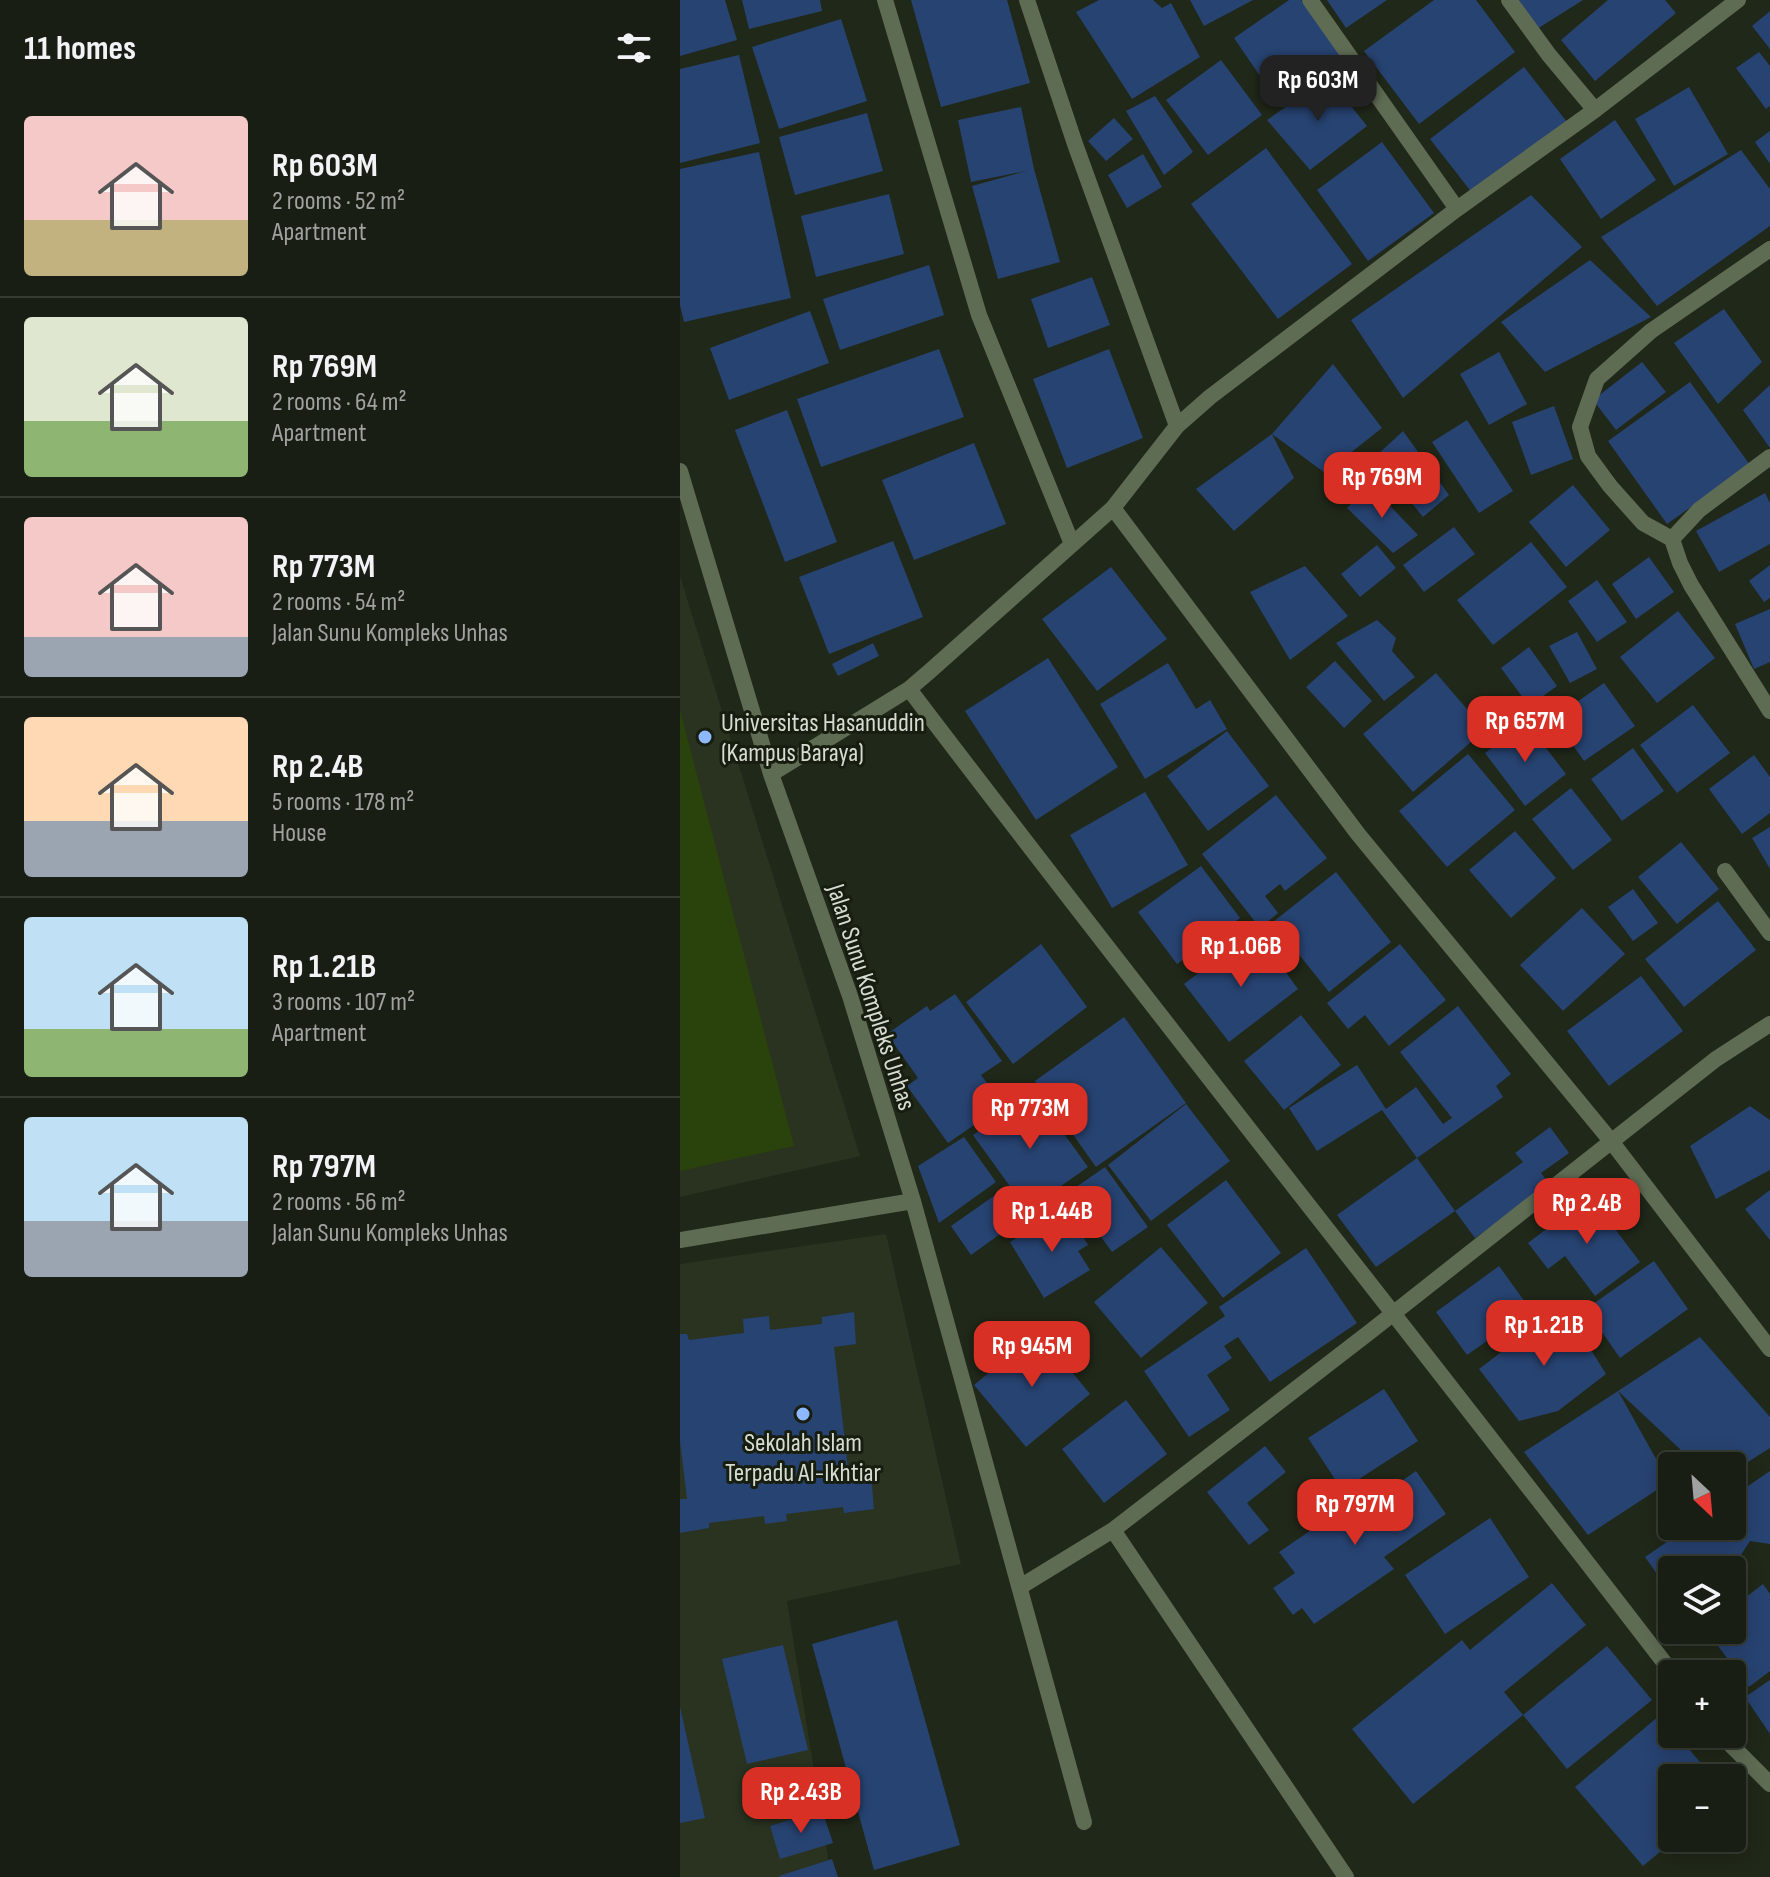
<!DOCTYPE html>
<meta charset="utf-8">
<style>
body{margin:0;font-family:"Sofia Sans Condensed",sans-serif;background:#252b21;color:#f1f3f6;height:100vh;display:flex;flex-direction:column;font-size:30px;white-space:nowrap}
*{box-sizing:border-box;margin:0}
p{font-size:26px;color:#9fa2a0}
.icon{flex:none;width:44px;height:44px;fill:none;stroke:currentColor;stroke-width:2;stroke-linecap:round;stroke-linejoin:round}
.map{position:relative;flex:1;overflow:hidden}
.panel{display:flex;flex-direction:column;background:#181e13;width:680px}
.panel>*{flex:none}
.needle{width:52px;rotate:154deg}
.tools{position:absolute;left:978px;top:1452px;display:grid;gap:16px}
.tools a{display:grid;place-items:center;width:88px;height:88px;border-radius:8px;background:#181e13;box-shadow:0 4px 20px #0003,0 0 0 2px #363c33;font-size:40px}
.price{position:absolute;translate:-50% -68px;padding:0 18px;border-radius:16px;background:#d93025;color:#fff;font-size:26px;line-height:52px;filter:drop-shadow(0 2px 4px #0008)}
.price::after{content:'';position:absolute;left:50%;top:48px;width:24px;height:18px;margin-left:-12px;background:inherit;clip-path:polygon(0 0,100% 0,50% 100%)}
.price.active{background:#222;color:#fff}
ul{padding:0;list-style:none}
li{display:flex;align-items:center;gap:24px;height:200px;padding:0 24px}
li+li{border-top:2px solid #363c33}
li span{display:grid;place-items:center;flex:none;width:224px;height:160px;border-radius:8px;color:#555}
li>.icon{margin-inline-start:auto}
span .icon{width:96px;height:96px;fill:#fffc;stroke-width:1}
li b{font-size:34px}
h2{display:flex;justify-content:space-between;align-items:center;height:96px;padding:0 24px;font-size:34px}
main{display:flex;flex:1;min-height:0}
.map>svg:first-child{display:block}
.built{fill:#2a3320}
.green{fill:#2a420b}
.building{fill:#274371}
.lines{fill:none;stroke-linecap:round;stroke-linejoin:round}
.street{stroke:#5f6c54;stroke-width:16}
.poi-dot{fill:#8eb8fd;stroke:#171e10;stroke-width:3}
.labels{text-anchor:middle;stroke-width:6;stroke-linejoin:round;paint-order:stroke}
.poi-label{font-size:26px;fill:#d7dcd2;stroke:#171e10;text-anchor:start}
.street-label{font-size:26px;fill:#d7dcd2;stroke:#171e10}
</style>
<main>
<section class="panel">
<h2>11 homes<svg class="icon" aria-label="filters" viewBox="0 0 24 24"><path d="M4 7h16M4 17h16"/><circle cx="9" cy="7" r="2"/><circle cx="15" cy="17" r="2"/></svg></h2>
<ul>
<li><span style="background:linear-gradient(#f6c9c9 65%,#c2b280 0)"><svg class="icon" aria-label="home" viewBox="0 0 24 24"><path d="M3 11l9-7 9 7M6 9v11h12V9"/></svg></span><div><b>Rp 603M</b><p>2 rooms · 52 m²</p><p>Apartment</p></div></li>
<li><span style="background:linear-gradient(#dfe7d0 65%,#8fb573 0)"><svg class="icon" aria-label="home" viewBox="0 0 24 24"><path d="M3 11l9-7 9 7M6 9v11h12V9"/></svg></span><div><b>Rp 769M</b><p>2 rooms · 64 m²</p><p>Apartment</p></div></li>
<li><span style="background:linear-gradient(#f6c9c9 75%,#9aa5b1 0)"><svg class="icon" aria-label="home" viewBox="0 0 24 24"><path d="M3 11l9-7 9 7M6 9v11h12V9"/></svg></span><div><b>Rp 773M</b><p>2 rooms · 54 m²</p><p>Jalan Sunu Kompleks Unhas</p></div></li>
<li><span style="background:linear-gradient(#ffd9b3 65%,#9aa5b1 0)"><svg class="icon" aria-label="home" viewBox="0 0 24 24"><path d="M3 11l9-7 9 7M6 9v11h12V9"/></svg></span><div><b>Rp 2.4B</b><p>5 rooms · 178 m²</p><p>House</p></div></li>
<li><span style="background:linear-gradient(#bfe0f5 70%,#8fb573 0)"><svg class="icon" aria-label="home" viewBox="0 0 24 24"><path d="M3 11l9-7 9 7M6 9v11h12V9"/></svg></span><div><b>Rp 1.21B</b><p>3 rooms · 107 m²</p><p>Apartment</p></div></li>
<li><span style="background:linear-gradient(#bfe0f5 65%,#9aa5b1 0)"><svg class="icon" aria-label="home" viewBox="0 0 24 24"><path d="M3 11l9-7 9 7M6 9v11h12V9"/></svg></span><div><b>Rp 797M</b><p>2 rooms · 56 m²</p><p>Jalan Sunu Kompleks Unhas</p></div></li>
</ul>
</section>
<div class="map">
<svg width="1090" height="1877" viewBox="0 0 1090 1877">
<rect width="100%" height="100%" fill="#202819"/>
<path class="built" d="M 0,576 L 180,1156 L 0,1197 Z
M 206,1234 L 281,1564 L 107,1601 L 151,1877 L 0,1877 L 0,1264 Z"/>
<path class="green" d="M 0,710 L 114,1146 L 0,1171 Z"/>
<path class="building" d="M 0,0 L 45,0 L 57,40 L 0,56 Z
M 62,0 L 140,0 L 142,11 L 69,29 Z
M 231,0 L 327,0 L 350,83 L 261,107 Z
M 419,0 L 473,0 L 482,8 L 491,3 L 520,57 L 452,99 L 396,12 Z
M 510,0 L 573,0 L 524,26 Z
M 609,0 L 621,0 L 659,54 L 595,98 L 554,38 Z
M 647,0 L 707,0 L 666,28 Z
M 754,0 L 796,0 L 835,52 L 739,124 L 684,51 Z
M 839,0 L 903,0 L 857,29 Z
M 928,0 L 985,0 L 996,13 L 915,81 L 881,40 Z
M 1090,11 L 1090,49 L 1072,26 Z
M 161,19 L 187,101 L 99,129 L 72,47 Z
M 1079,52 L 1090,66 L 1090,106 L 1086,109 L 1056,68 Z
M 59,55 L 80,143 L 0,163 L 0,69 Z
M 541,60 L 582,115 L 528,155 L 486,100 Z
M 844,67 L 887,122 L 793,194 L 750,139 Z
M 648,77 L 687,126 L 630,170 L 587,120 Z
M 1009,87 L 1048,154 L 994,186 L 955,119 Z
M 475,96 L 513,152 L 484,175 L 446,111 Z
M 341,107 L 354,169 L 380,262 L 318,279 L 292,186 L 346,171 L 291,182 L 278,120 Z
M 187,113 L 203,171 L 115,195 L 99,137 Z
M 434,118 L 453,139 L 426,161 L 408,141 Z
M 935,120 L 976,180 L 921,219 L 880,159 Z
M 1090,131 L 1090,164 L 1075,142 Z
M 702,142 L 754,213 L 688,261 L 637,190 Z
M 586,148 L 672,264 L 598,319 L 511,204 Z
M 1061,150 L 1090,189 L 1090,226 L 977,306 L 921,237 Z
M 79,152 L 111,298 L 4,322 L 0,305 L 0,169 Z
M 463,154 L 482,187 L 447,208 L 428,175 Z
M 209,194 L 224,254 L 136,277 L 121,216 Z
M 851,195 L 902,247 L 723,398 L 671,320 Z
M 910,260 L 971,317 L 865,372 L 821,322 Z
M 249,265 L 264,315 L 160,350 L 143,299 Z
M 412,277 L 430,325 L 368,348 L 351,299 Z
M 1044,309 L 1082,362 L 1038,404 L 994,343 Z
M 130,311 L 149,363 L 49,400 L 30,348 Z
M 259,349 L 284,417 L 141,467 L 117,399 Z
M 429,349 L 463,438 L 387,468 L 353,379 Z
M 819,352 L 847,404 L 809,425 L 780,374 Z
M 962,362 L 986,392 L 936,430 L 913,400 Z
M 653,364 L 702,428 L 645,473 L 592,434 L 614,478 L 554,531 L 516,489 L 592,434 Z
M 1010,382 L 1070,465 L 987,524 L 928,441 Z
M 1090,385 L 1090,448 L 1063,410 Z
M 874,406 L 893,459 L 851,475 L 832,422 Z
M 107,410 L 157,542 L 105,562 L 55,430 Z
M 787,420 L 833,491 L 799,513 L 752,442 Z
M 723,431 L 769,495 L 743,517 L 695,457 Z
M 294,443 L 326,524 L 234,560 L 202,480 Z
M 690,485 L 738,535 L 713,553 L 667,508 Z
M 893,485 L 930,530 L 886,567 L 849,522 Z
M 1085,493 L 1090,503 L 1090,544 L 1039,572 L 1016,531 Z
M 774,527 L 795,554 L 744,592 L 723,565 Z
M 213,541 L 243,617 L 149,654 L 119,577 Z
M 851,542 L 887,587 L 813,645 L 777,600 Z
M 697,545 L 716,568 L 680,597 L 661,574 Z
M 969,557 L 994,592 L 956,619 L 932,584 Z
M 1090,565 L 1090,598 L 1084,602 L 1069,581 Z
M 625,566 L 668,616 L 610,660 L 570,592 Z
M 431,567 L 487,639 L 417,691 L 362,619 Z
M 917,580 L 947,622 L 917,642 L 888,601 Z
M 1090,609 L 1090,662 L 1074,669 L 1055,624 Z
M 998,611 L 1035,658 L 977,703 L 940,657 Z
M 697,620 L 716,638 L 712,651 L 735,677 L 704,701 L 656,643 Z
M 897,632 L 917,669 L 890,683 L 869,646 Z
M 193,643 L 199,656 L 158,676 L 152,664 Z
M 849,647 L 877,686 L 849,706 L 821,668 Z
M 368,658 L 438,767 L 356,820 L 285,711 Z
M 655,661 L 692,701 L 664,728 L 626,687 Z
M 488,663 L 516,709 L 530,700 L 547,729 L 465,779 L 420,704 Z
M 756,673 L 805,730 L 733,792 L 683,734 Z
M 924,683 L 955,726 L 904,761 L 874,718 Z
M 1013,705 L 1050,753 L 997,793 L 960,745 Z
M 846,722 L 886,774 L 845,806 L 805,753 Z
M 547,731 L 589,786 L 528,831 L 487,776 Z
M 953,748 L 984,791 L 942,821 L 911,779 Z
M 788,754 L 835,810 L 767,867 L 719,811 Z
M 1074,755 L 1090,777 L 1090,813 L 1062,834 L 1029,789 Z
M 891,788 L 932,840 L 893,870 L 852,819 Z
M 465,792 L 508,865 L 432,908 L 390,835 Z
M 596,795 L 647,858 L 605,891 L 600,884 L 585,896 L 598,913 L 580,928 L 522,854 Z
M 1090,827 L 1090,869 L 1072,838 Z
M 835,831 L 876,878 L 831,918 L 789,870 Z
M 1001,842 L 1039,889 L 997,924 L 958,877 Z
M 521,866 L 560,918 L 497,964 L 458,912 Z
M 656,872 L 711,942 L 649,992 L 593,922 Z
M 953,889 L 978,923 L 953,941 L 928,907 Z
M 1038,901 L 1076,950 L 1004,1007 L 965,959 Z
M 902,908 L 945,954 L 883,1011 L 840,965 Z
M 559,942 L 570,957 L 586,945 L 618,989 L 549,1042 L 504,984 Z
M 361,944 L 407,1007 L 333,1064 L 286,1002 Z
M 720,944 L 766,1000 L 709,1046 L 685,1015 L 668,1029 L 647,1003 Z
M 961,976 L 1003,1031 L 929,1086 L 887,1031 Z
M 275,994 L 322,1061 L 301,1075 L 323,1105 L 268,1143 L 227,1086 L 238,1078 L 207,1034 L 247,1006 L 250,1011 Z
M 778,1006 L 831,1074 L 816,1086 L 823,1097 L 737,1158 L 702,1110 L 637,1151 L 609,1108 L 677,1065 L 706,1109 L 736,1087 L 763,1124 L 772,1118 L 720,1052 Z
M 621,1015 L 661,1065 L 604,1110 L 564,1061 Z
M 444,1017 L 506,1103 L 416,1167 L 355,1081 Z
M 354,1092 L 408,1167 L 347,1210 L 293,1135 Z
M 506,1104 L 550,1161 L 471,1221 L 428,1165 Z
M 1070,1106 L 1090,1120 L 1090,1170 L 1036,1199 L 1010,1146 Z
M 870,1127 L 889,1153 L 861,1173 L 870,1185 L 795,1238 L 775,1211 L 843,1162 L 835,1153 Z
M 284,1137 L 316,1182 L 259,1223 L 238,1166 Z
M 737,1158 L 775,1211 L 696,1267 L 657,1215 Z
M 425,1167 L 468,1227 L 432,1252 L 389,1192 Z
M 546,1180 L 601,1253 L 543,1298 L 487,1225 Z
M 1090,1190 L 1090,1240 L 1065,1209 Z
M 321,1191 L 341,1219 L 291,1255 L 271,1226 Z
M 910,1196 L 960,1262 L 915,1296 L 885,1256 L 868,1269 L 848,1243 Z
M 381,1212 L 392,1230 L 397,1227 L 408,1245 L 398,1251 L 410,1270 L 364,1298 L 330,1242 Z
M 481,1247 L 528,1303 L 461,1358 L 414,1302 Z
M 626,1248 L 677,1323 L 590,1382 L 558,1337 L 544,1346 L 552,1358 L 527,1375 L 550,1410 L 509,1437 L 464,1371 L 545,1316 L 539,1307 Z
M 974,1261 L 1008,1309 L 940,1358 L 906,1309 Z
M 819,1266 L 851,1310 L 787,1355 L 756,1312 Z
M 883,1305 L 926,1374 L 878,1411 L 839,1421 L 799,1369 Z
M 174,1312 L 176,1344 L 154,1347 L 169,1476 L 191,1474 L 194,1509 L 164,1513 L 163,1507 L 106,1514 L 107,1521 L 85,1524 L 84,1516 L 29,1523 L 29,1528 L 0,1533 L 0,1499 L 7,1499 L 0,1441 L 0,1334 L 7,1334 L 9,1340 L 64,1333 L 63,1319 L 89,1316 L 90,1330 L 142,1324 L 142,1317 Z
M 359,1332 L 410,1394 L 346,1447 L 294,1385 Z
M 1020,1337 L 1090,1417 L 1090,1448 L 1052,1472 L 1052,1466 L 1018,1466 L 938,1391 Z
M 704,1389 L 738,1441 L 662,1490 L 628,1438 Z
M 938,1391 L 989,1482 L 908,1535 L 844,1452 Z
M 446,1400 L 487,1454 L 424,1503 L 382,1449 Z
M 585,1446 L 606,1472 L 567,1503 L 589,1530 L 569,1545 L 527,1492 Z
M 736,1471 L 766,1514 L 704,1557 L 714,1569 L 634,1624 L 622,1608 L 613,1615 L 593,1588 L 615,1573 L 599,1552 L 690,1490 L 696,1499 Z
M 1090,1471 L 1090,1544 L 1070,1541 L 1051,1570 L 992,1570 L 992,1595 L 965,1557 L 1010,1526 L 1052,1526 L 1052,1497 Z
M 810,1518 L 849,1577 L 765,1634 L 725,1575 Z
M 872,1583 L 906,1625 L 824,1692 L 843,1715 L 733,1804 L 672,1729 L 782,1640 L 790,1650 Z
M 1083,1584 L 1090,1594 L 1090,1671 L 1069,1687 L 1026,1630 L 1052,1630 L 1052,1608 Z
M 217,1620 L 280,1845 L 194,1870 L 132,1644 Z
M 103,1645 L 128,1750 L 67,1764 L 42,1659 Z
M 927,1646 L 972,1700 L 887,1769 L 843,1715 Z
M 1090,1680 L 1090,1734 L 1065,1697 Z
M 0,1707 L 25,1818 L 0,1823 Z
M 980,1715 L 992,1730 L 992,1734 L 996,1734 L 1032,1776 L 992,1778 L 992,1838 L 997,1838 L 963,1866 L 895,1787 Z
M 142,1810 L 153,1843 L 100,1859 L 90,1826 Z
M 152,1859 L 158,1877 L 99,1877 L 99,1876 Z"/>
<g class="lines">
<path class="street" d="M 205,0 L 299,315 L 392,544
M 347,0 L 395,144 L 497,426
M 630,0 L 777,209
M 829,0 L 869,55 L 915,110
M 1090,249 L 971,331 L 917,379 L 900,427 L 908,456 L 930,486 L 963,523 L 992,539 L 1000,563 L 1011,585 L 1090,711
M 0,471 L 91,774 L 170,996 L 233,1201 L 404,1822
M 433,508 L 678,834 L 931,1141 L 1090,1349
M 992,539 L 1019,510 L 1090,457
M 229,689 C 480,1020 740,1344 993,1674
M 91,774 L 229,689 L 250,671 L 433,508 L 497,426 L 530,397 L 777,209 L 915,110 L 1058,0
M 1045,871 L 1090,933
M 0,1240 L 233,1201
M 433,1530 L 666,1877
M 340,1587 L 433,1530 L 691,1331 L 1036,1059 L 1090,1024
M 1040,1734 L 1090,1784"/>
</g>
<g class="poi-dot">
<circle cx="25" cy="737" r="8"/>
<circle cx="123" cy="1414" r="8"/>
</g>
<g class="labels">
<g class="poi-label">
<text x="41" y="731">Universitas Hasanuddin<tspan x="41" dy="30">(Kampus Baraya)</tspan></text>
<text x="123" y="1451" text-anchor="middle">Sekolah Islam<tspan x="123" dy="30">Terpadu Al-Ikhtiar</tspan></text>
</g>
<g class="street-label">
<text transform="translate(192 997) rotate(72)" y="9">Jalan Sunu Kompleks Unhas</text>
</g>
</g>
</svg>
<div class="tools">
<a><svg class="needle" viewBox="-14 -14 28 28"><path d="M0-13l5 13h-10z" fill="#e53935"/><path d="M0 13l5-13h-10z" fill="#9fa2a0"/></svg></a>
<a><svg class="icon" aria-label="layers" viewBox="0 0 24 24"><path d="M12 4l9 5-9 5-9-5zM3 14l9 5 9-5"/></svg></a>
<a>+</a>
<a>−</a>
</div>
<b class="price active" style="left:638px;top:123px">Rp 603M</b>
<b class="price" style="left:702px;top:520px">Rp 769M</b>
<b class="price" style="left:845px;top:764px">Rp 657M</b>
<b class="price" style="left:561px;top:989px">Rp 1.06B</b>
<b class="price" style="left:350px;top:1151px">Rp 773M</b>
<b class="price" style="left:907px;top:1246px">Rp 2.4B</b>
<b class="price" style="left:372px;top:1254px">Rp 1.44B</b>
<b class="price" style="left:864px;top:1368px">Rp 1.21B</b>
<b class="price" style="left:352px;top:1389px">Rp 945M</b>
<b class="price" style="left:675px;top:1547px">Rp 797M</b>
<b class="price" style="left:121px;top:1835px">Rp 2.43B</b>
</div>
</main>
